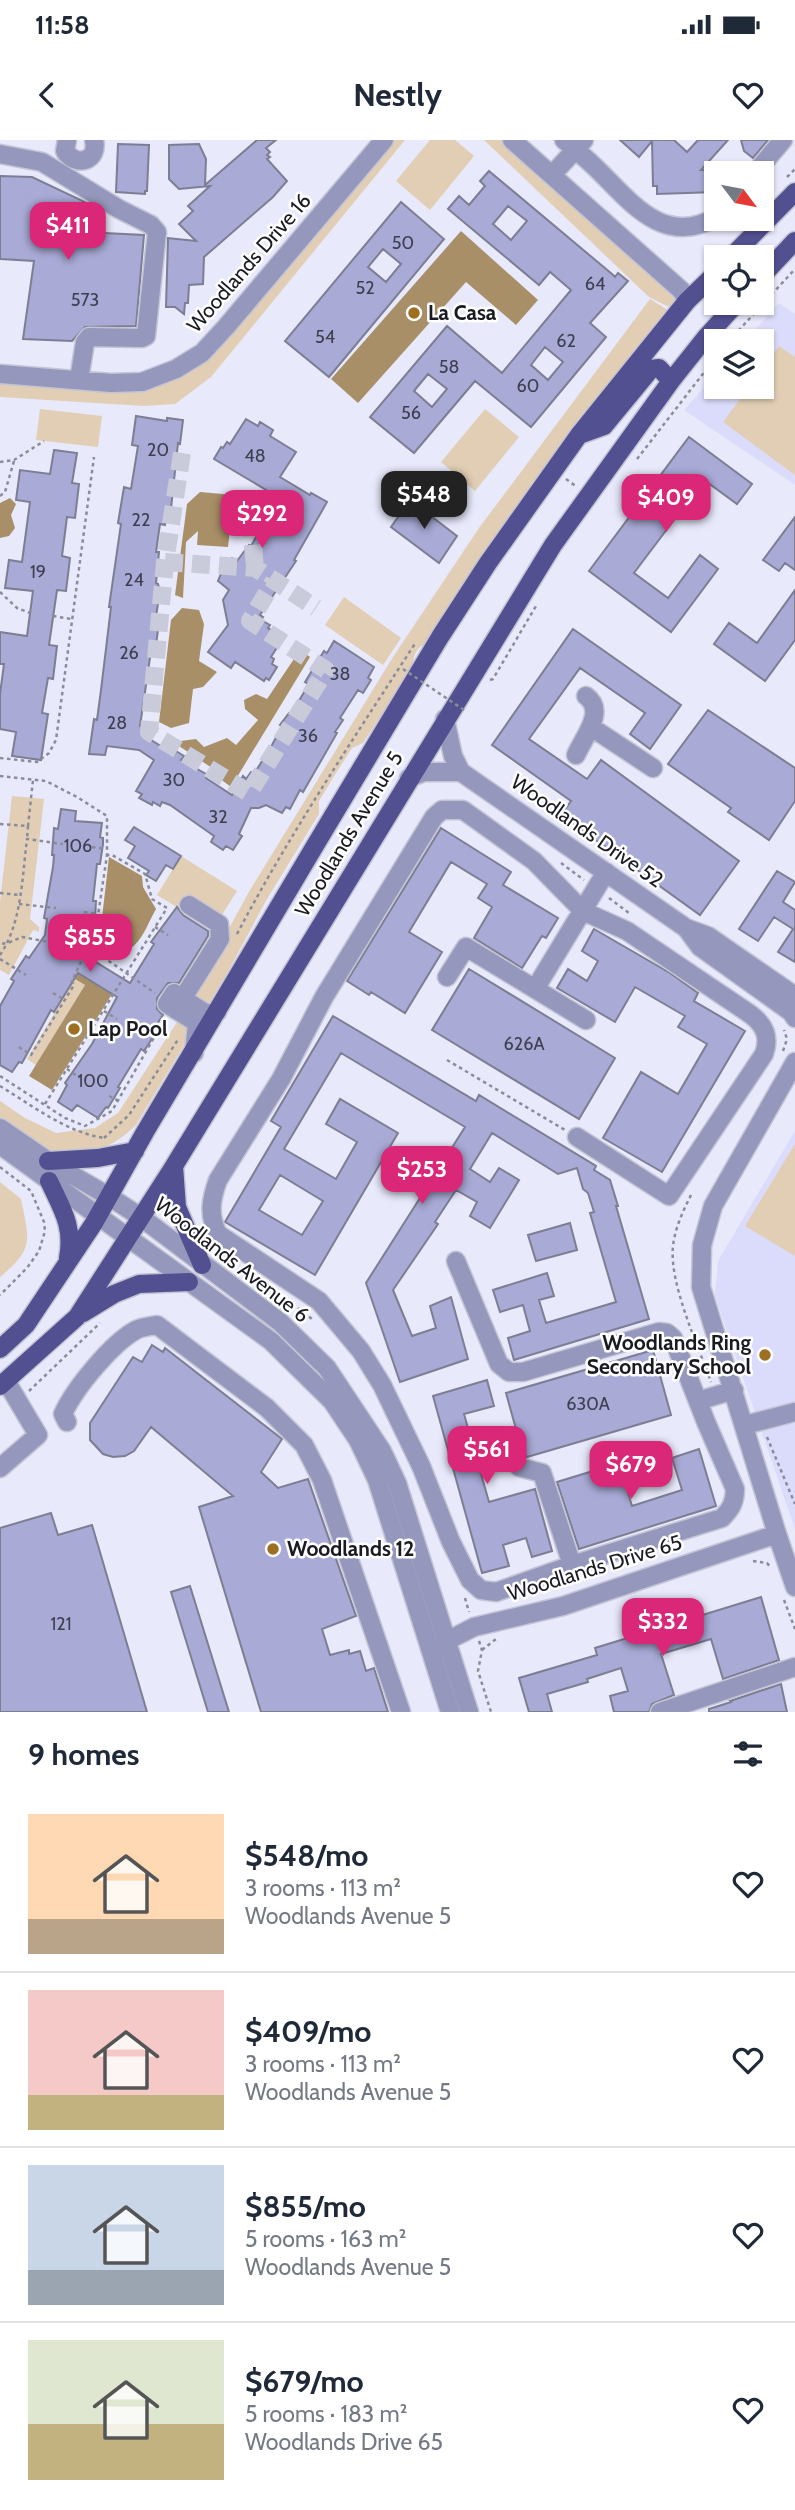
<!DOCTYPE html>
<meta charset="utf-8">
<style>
body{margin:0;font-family:Cabin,sans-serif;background:#f2f2f3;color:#1f2937;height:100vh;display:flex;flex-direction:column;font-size:26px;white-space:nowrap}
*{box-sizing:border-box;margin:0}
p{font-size:23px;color:#747a83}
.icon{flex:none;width:38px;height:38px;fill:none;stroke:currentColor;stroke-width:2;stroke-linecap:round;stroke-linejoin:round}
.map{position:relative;height:1572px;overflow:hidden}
.side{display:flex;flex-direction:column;background:#fff;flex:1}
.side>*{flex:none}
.needle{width:46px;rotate:122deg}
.controls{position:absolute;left:704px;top:21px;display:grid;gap:14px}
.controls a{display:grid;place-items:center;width:70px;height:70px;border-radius:0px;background:#fff;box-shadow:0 2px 5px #0004;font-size:35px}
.price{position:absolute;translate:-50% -60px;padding:0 16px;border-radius:14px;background:#db2777;color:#fff;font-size:23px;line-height:46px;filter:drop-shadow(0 2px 4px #0008)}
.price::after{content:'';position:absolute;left:50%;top:42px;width:21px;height:16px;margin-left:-10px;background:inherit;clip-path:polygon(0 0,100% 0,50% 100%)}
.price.active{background:#222;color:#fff}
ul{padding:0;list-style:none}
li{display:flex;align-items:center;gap:21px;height:175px;padding:0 28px}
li+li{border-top:2px solid #e0e1e3}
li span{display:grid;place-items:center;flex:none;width:196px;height:140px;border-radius:0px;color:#555}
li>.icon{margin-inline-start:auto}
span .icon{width:84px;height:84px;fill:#fffc;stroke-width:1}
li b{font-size:30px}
h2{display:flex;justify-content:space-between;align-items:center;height:84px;padding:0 28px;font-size:30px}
.status{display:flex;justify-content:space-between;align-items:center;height:49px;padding:0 35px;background:#fff;direction:ltr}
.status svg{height:19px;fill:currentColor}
header{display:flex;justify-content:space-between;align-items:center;height:91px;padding:0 28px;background:#fff;font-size:32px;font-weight:800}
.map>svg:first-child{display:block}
.built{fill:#dbdcfb}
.green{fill:#e1ceb4}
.water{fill:#a98f68}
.building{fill:#a9aad6;stroke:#7d7e93;stroke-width:2;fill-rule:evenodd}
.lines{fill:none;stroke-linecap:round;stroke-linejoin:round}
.minor-tunnel{stroke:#c9cada;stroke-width:18;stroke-dasharray:18 9;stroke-linecap:butt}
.minor-casing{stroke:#c3c4d4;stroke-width:21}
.major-casing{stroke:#c3c4d4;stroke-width:21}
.path{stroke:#8b8c9a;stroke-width:2.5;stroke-dasharray:3.5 3.5;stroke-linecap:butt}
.minor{stroke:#9597bc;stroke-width:18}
.major{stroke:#535091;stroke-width:18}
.path-bridge{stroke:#8b8c9a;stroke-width:2.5;stroke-dasharray:3.5 3.5;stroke-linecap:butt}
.poi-dot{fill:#9d6f21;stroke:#fff;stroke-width:2.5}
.labels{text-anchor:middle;stroke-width:5;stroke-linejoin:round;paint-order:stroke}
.number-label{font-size:18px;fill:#3d3e4f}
.street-label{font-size:21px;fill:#191a22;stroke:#fff}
.poi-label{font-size:21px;font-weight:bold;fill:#191a22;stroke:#fff;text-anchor:start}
</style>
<div class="status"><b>11:58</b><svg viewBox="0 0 49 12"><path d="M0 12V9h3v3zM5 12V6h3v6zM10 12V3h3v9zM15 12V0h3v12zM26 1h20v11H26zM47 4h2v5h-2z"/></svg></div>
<header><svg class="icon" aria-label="back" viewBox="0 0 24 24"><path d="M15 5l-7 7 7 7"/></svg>Nestly<svg class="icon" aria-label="heart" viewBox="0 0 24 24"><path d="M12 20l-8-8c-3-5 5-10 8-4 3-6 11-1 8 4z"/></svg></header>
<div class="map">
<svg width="795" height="1572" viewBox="0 0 795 1572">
<rect width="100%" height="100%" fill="#e8e9fb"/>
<path class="built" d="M 779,163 L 795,174 L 795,345 L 684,270 L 716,234 L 716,247 L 761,247 L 761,201 L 745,201 Z
M 795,991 L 795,1389 L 715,1156 L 718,1121 Z"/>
<path class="green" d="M 385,0 L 405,0 L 211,237 L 175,264 L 144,266 L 0,257 L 0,237 L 110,243 L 176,230 Z
M 430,0 L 455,0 L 474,16 L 430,70 L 396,41 Z
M 484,0 L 512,0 L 685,154 L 671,168 L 649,157 Z
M 650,159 L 671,172 L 430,502 C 418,505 412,515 413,527 L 363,603 L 352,608 L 336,633 L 319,661 L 319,674 L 267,759 L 226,835 L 136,985 C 105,1015 89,1011 49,1015 L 0,981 L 0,961 L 25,978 L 56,993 L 95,988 L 118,973 L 181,876 L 250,750 L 393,517 L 479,388 Z
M 779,206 L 795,217 L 795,335 L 723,282 L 749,247 L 761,247 L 761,230 Z
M 40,269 L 102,276 L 98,307 L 36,300 Z
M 485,269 L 519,297 L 475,351 L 441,322 Z
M 344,457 L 401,498 L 383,525 L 325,485 Z
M 12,656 L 44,659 L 30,779 L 39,787 L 39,792 L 33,790 L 9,835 L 0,830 L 0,762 Z
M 181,716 L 237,751 L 213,789 L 157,755 Z
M 75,839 L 85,845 L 36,925 L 27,919 Z
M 795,1004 L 795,1116 L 745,1086 Z
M 0,1042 L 21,1059 C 29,1100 35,1108 0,1137 Z"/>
<path class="water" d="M 461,91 L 538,160 L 516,185 L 466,142 L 358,263 L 331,239 Z
M 200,352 L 234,355 L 228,407 L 197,405 L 198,391 L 186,402 L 183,458 L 175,455 L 187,364 Z
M 10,358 L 16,364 L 11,375 L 15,388 L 9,396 L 0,398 L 0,363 Z
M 182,468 L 199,470 L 204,484 L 199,521 L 217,532 L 203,547 L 193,549 L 189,583 L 171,588 L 159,582 L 171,480 Z
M 300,510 L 310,517 L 231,647 L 219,638 L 215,630 L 173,602 L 196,599 L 204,607 L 227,598 L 236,605 L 258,580 L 245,569 L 244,560 L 256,554 L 267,559 Z
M 109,717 L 142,736 L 143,747 L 156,769 C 144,790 142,806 118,815 L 104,807 L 114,787 L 102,778 Z
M 79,833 L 112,854 L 52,950 L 29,936 L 85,845 L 75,839 Z"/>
<path class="building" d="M 257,0 L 276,0 L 266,8 L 270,12 L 267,15 L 270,17 L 267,19 L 287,41 L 273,57 L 204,117 L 203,144 L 189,145 L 188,163 L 185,163 L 184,174 L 175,167 L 166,167 L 168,98 L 196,101 L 179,84 L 193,71 L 188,66 L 210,46 L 179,49 L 169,39 L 169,5 L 199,4 L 206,19 L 205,45 Z
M 620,0 L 674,0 L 687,12 L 698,0 L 728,0 L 701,30 L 716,30 L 716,52 L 657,54 L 657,46 L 653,46 L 652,1 L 639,17 Z
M 741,0 L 768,0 L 753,18 L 744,11 Z
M 118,4 L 149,5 L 147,51 L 145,51 L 145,54 L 116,52 Z
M 489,31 L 612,134 L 615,137 L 618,133 L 628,141 L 590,183 L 606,197 L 531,287 L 475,241 L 414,313 L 370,277 L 447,186 L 502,233 L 571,150 L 550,132 L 539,145 L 448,69 L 459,56 L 469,65 L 485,46 L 480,41 ZM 508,66 L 527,81 L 511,100 L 493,84 ZM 545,207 L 563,222 L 548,240 L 531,225 ZM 428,234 L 447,249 L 432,267 L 414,251 Z
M 0,36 L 32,37 L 85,62 L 84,92 L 144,95 L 136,186 L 85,187 L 72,201 L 23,199 L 34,121 L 0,119 Z
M 401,62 L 444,99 L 329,237 L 285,201 ZM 383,109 L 401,124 L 386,142 L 368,127 Z
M 136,276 L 167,281 L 167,278 L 183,280 L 180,304 L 178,303 L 170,378 L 166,378 L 165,385 L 160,384 L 156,412 L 159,412 L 156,443 L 158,444 L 160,451 L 154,489 L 158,490 L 155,512 L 151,511 L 140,586 L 144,587 L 143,595 L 164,608 L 166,605 L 184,616 L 181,620 L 208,635 L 206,638 L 232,655 L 243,636 L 246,639 L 251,632 L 254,634 L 272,605 L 282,586 L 280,585 L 289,573 L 291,574 L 309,544 L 305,542 L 324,511 L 327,513 L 334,501 L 374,527 L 368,538 L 371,540 L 363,553 L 358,550 L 340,578 L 343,580 L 335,592 L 337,593 L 303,652 L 300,650 L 290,669 L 286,667 L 282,673 L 266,665 L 259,668 L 251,668 L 239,694 L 242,696 L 233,710 L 226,706 L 223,710 L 211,702 L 214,696 L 170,665 L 162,662 L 160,666 L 153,662 L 152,665 L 139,658 L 142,654 L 136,651 L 154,620 L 139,610 L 107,606 L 105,615 L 89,614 L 94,579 L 97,580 L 101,550 L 111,467 L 109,467 L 121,384 L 118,383 L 124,347 L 131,349 L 138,306 L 132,305 Z
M 246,279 L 258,286 L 260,282 L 273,290 L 270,296 L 296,312 L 280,337 L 310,355 L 311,353 L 327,362 L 294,420 L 296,421 L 260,475 L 263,477 L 261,480 L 270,485 L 268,488 L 283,498 L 271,517 L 274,519 L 272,524 L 277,527 L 269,540 L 266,538 L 264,541 L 235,522 L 231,528 L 208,512 L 228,485 L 223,460 L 229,450 L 218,441 L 220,436 L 232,418 L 237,421 L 249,405 L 251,406 L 277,361 L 278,357 L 214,319 L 221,307 L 223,308 L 227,302 L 230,304 Z
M 689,297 L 752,344 L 737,364 L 704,340 L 634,433 L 668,458 L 700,415 L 718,429 L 671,492 L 589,431 Z
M 54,310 L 77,313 L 72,343 L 79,344 L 75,378 L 67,377 L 62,416 L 70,418 L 66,451 L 57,450 L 49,505 L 57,506 L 53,539 L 48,538 L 42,573 L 48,574 L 41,620 L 12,616 L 16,592 L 0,589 L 0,554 L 4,524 L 0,524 L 0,492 L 27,496 L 33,451 L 5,448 L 9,420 L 22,422 L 30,362 L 16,360 L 20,330 L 50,334 Z
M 410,360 L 457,396 L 439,423 L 391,387 Z
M 795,377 L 795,430 L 785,423 L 779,431 L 763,420 Z
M 795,450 L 795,500 L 765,541 L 714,504 L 729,483 L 757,503 Z
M 573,489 L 681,565 L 650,609 L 630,594 L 645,573 L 580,528 L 529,599 L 587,639 L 601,620 L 739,721 L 700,775 L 561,675 L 571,661 L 492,605 Z
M 708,570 L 795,628 L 795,661 L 769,700 L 728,672 L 731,668 L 668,624 Z
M 61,669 L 76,671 L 75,681 L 102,683 L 100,697 L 103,698 L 103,704 L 100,724 L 97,724 L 93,761 L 96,761 L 95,779 L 110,787 L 91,819 L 130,843 L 154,804 L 151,802 L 177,767 L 183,775 L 208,791 L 208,796 L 179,843 L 168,843 L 157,858 L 157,869 L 163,875 L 154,889 L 157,891 L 144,911 L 141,909 L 118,947 L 120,948 L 108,968 L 106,967 L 98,978 L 77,965 L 72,971 L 58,962 L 67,945 L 65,943 L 92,904 L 117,857 L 78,833 L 54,872 L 51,870 L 22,923 L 19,922 L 12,932 L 0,925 L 0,866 L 14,841 L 11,839 L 26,816 L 29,818 L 45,795 L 47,779 L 44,778 L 53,727 L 54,715 L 52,715 L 54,688 L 58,689 Z
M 134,687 L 181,716 L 173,729 L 166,725 L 156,741 L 146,735 L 149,731 L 128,718 L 135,706 L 125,700 Z
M 441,688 L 511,732 L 503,745 L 558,778 L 546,798 L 542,796 L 522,828 L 474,798 L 492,767 L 478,758 L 487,744 L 451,722 L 409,792 L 442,812 L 405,873 L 371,852 L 369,855 L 347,841 Z
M 777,731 L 795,742 L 783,762 L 795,770 L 795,822 L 778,812 L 793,789 L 774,777 L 758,801 L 739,789 Z
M 594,789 L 670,833 L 698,853 L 694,861 L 745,891 L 662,1032 L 603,998 L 641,932 L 678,954 L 707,904 L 678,887 L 685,876 L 635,847 L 615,882 L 557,848 L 568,829 L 587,841 L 598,821 L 582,811 Z
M 469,829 L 615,918 L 579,979 L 432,890 Z
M 333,876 L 476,961 L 479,955 L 596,1026 L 594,1030 L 610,1040 L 618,1066 L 616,1066 L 649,1179 L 514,1220 L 508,1198 L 530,1191 L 523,1165 L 500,1172 L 493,1150 L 547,1133 L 554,1156 L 539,1160 L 546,1183 L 616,1162 L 590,1073 L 594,1072 L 588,1053 L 583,1049 L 577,1028 L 558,1034 L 492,993 L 470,1029 L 490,1042 L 499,1028 L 519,1040 L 490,1088 L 470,1076 L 477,1062 L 456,1050 L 435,1082 L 438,1084 L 393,1150 L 412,1196 L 436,1188 L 430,1166 L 451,1157 L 468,1219 L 400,1242 L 366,1143 L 465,987 L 341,913 L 284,1009 L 336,1039 L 357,1002 L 326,984 L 340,959 L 398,993 L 315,1135 L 225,1082 L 281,987 L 271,981 ZM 280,1035 L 323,1061 L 302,1095 L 259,1070 Z
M 570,1083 L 577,1110 L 536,1121 L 528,1095 Z
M 152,1205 L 163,1212 L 165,1208 L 282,1299 L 261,1332 L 278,1348 L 308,1339 L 356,1476 L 322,1489 L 330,1515 L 349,1510 L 349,1514 L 360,1511 L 366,1531 L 374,1528 L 388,1572 L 261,1572 L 199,1367 L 233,1356 L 151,1287 L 134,1311 L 125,1316 L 113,1317 L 103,1314 L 90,1300 L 90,1283 L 133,1217 L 142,1222 Z
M 653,1210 L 671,1275 L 527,1317 L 521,1307 L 506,1253 Z
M 487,1240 L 494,1266 L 464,1274 L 489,1362 L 535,1349 L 552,1411 L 532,1417 L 526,1398 L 503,1405 L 509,1426 L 482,1433 L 433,1256 Z
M 699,1309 L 716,1366 L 579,1409 L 557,1342 L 619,1323 L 632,1366 L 682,1350 L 672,1318 Z
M 51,1373 L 58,1395 L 92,1385 L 147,1572 L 0,1572 L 0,1388 Z
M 190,1446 L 229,1572 L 208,1572 L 171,1452 Z
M 761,1457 L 779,1520 L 723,1539 L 711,1499 L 661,1514 L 674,1555 L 652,1564 L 649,1572 L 614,1572 L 610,1556 L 628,1551 L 621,1528 L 587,1539 L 588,1542 L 547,1554 L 552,1572 L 529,1572 L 519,1538 L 597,1515 L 595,1508 Z
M 781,1544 L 787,1572 L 709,1572 L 709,1569 L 731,1562 L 730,1561 Z"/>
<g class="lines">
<path class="minor-tunnel" d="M 182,313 L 165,422 L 149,592 L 249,653 L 326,530 L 250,481 L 274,441
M 248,351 L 255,428
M 165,422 L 255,428 L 316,468"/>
<defs>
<path id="minor" d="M 67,0 L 65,11 C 76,28 99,21 94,0
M 512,0 L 682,151 L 687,161
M 564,0 C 575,9 586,18 597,29 C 630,61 664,108 716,77
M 0,14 L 42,22 L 119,69 L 151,85 L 157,92 L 146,196 L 142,198 L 89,197 L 85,202 L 79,240
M 755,33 L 783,0
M 552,35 L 584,0
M 0,234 L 111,243 L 142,242 L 176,229 L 202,213 L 226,187 L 384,0
M 445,579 L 453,616 L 461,632 L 686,788 L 708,796 L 795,856
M 591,587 L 653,628
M 576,615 C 583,598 607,571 586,556
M 409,638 L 424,632 L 461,632
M 686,788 L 700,807 L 791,872 L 795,878
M 447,837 L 466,807 L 586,880
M 535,849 L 606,732
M 183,858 L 220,799 L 219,784 L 189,765
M 194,913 L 197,883 L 167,864 L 174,853 L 207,874 L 217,872
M 795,922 L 713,1066 L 702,1105 L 701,1147 L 777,1394 L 795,1447
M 0,988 L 48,1021 L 110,1057 L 142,1078 L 280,1182 L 327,1228 L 382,1311 L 397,1343 L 469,1572
M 0,1005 L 271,1201 L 332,1261 L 358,1300 L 377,1340 L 450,1572
M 456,1121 L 499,1224 L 509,1232 L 523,1232 L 659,1192 L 667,1193 L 673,1198 L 706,1282 L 735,1349 C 735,1362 731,1369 722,1378 L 572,1425 L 496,1452 L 481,1450 L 470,1440 L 451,1402 L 421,1326 L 382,1245 L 361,1211 L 319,1161 L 218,1094 C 208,1075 211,1059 218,1040 L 281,939 L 324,857 L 434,677 L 442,670 L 463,670 L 534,721 L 583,771 L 627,791 L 750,874 C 765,885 770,897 764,914 L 669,1056 L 577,997
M 698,1261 L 734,1250
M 67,1282 L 63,1274 C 74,1249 112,1203 136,1190 C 141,1187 151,1186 157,1185 L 267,1268 L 304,1305 L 322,1340 L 401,1572
M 745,1285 L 795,1272
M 505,1301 L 519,1327 L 542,1333 L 572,1425
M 0,1328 L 38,1295 L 6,1241
M 435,1507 L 474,1487 L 563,1466 L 777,1394
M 660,1572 L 795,1527"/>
<path id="major" d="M 731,117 L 795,52
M 761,137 L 795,101
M 579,295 L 604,286 L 651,229 L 659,228 L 671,241
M 48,1021 L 98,1018 L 135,1011
M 174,1026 L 177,1067 L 202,1125
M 49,1041 C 62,1069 74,1086 68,1118
M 83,1173 L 114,1154 L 139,1144 L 189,1142
M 0,1209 L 26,1185 L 94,1083 L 145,992 L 316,704 L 440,497 L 488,423 L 579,295 L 687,161 L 716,133
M 0,1246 L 77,1177 L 174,1026 L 553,405 L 671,241 L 706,197 L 737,163"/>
</defs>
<use href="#minor" class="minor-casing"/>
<use href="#major" class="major-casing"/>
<path class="path" d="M 787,37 L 795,29
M 729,201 L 795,129
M 637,319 L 716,217
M 0,322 L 14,320 L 44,301
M 566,339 L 577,347
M 0,356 L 5,352 L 14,321
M 0,452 L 17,468 L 30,473
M 53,476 L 71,479
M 490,540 L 493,539 L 536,466
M 0,618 L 37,622 L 49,613 L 56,600 L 94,317
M 0,636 L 46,641 L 77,657 L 107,676 L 107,715 L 97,782 L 87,809 L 22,797 L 8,803 L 0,804
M 0,684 L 28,686 L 27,699
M 28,686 L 33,640
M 92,707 L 105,709
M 561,723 L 584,740
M 0,753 L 19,755
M 609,758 L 629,773
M 19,764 L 56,768
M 84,772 L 98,774
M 155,787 L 168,795
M 237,794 C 290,693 354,598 416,502
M 0,815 C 22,783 22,737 27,699 L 63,704
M 0,819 L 26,835
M 53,853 L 65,860
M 104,871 L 117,879
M 19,907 L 31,915 L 74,845 L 72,841 L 87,809 L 100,815 L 155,853
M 783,911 L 787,899 L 784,890
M 447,920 L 565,990
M 67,929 L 80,938
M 0,936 L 65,978 L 85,986 L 112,971 L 164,880
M 0,946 C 33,966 66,992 104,998
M 109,956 L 117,960
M 45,964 L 167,768 L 152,759 L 145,734 L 112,715 L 107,715
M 104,998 L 129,975 L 179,898
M 0,1027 L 31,1051 L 44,1082 L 45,1091 L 39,1111 L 27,1128 L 0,1155
M 691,1055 C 683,1071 675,1088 673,1106 C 669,1144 698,1205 711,1242
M 298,1168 L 312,1179
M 29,1251 L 100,1183
M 767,1297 L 795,1364
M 753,1421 L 767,1423 L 771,1428
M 465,1458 L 469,1472
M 784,1460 L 795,1489
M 479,1501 L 482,1510 L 478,1531 L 491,1572
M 482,1510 L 496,1499"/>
<use href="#minor" class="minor"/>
<use href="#major" class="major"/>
<path class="path-bridge" d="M 403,529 L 467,572"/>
</g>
<g class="poi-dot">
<circle cx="414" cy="173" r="7"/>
<circle cx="74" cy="889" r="7"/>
<circle cx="765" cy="1215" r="7"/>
<circle cx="273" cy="1409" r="7"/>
</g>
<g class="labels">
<g class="number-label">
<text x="403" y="109">50</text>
<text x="595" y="150">64</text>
<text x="365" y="154">52</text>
<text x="85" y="166">573</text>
<text x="325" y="203">54</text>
<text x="566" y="207">62</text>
<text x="449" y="233">58</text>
<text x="528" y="252">60</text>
<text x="411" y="279">56</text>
<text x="158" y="316">20</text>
<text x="255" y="322">48</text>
<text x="141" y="386">22</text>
<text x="38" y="438">19</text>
<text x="134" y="446">24</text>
<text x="129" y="519">26</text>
<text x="340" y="540">38</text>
<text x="117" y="589">28</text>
<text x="308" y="602">36</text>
<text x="174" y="646">30</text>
<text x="218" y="683">32</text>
<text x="78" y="712">106</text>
<text x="524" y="910">626A</text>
<text x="93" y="947">100</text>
<text x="588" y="1270">630A</text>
<text x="61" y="1490">121</text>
</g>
<g class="street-label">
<text transform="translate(249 123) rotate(-49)" y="7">Woodlands Drive 16</text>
<text transform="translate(587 691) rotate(35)" y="7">Woodlands Drive 52</text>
<text transform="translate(349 694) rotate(-59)" y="7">Woodlands Avenue 5</text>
<text transform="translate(232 1120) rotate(38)" y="7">Woodlands Avenue 6</text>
<text transform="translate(595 1428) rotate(-17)" y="7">Woodlands Drive 65</text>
</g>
<g class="poi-label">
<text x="428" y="180">La Casa</text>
<text x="88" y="896">Lap Pool</text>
<text x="751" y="1210" text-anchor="end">Woodlands Ring<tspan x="751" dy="24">Secondary School</tspan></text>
<text x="287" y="1416">Woodlands 12</text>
</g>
</g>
</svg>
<div class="controls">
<a><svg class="needle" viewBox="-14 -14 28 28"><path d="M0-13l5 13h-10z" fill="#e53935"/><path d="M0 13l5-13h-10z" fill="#747a83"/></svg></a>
<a><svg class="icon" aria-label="locate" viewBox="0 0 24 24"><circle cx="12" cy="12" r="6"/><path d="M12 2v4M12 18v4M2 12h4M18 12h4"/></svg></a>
<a><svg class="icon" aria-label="layers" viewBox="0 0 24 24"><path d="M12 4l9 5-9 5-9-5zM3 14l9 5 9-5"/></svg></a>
</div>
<b class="price" style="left:68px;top:122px">$411</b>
<b class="price active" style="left:424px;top:391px">$548</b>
<b class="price" style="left:666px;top:394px">$409</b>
<b class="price" style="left:262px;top:410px">$292</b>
<b class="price" style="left:90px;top:834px">$855</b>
<b class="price" style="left:422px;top:1066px">$253</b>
<b class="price" style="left:487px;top:1346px">$561</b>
<b class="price" style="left:631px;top:1361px">$679</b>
<b class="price" style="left:663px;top:1518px">$332</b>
</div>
<section class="side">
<h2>9 homes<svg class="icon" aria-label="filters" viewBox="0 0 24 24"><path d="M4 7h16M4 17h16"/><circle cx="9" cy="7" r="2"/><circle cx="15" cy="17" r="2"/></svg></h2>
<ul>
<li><span style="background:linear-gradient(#ffd9b3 75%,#b9a48a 0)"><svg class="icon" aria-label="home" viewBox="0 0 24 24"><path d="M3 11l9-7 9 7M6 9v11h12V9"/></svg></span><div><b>$548/mo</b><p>3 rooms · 113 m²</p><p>Woodlands Avenue 5</p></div><svg class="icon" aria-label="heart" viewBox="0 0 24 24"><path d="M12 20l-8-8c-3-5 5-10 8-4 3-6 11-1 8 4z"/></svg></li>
<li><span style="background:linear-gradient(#f6c9c9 75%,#c2b280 0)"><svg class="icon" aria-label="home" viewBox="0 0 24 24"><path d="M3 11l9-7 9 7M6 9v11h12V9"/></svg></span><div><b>$409/mo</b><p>3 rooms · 113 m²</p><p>Woodlands Avenue 5</p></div><svg class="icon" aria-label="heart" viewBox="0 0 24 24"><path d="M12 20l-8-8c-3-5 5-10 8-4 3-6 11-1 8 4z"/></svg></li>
<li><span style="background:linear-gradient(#c9d6e8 75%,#9aa5b1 0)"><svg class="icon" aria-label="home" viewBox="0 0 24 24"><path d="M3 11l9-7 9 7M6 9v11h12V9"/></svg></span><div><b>$855/mo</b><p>5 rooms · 163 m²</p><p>Woodlands Avenue 5</p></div><svg class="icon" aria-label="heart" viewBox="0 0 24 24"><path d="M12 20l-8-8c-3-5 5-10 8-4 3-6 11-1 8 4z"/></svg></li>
<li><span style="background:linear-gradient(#dfe7d0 60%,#c2b280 0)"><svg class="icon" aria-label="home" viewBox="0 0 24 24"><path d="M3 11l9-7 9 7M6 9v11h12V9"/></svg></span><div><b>$679/mo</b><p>5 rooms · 183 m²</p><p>Woodlands Drive 65</p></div><svg class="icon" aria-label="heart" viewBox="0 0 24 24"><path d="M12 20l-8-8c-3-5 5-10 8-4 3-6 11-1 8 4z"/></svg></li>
</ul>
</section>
